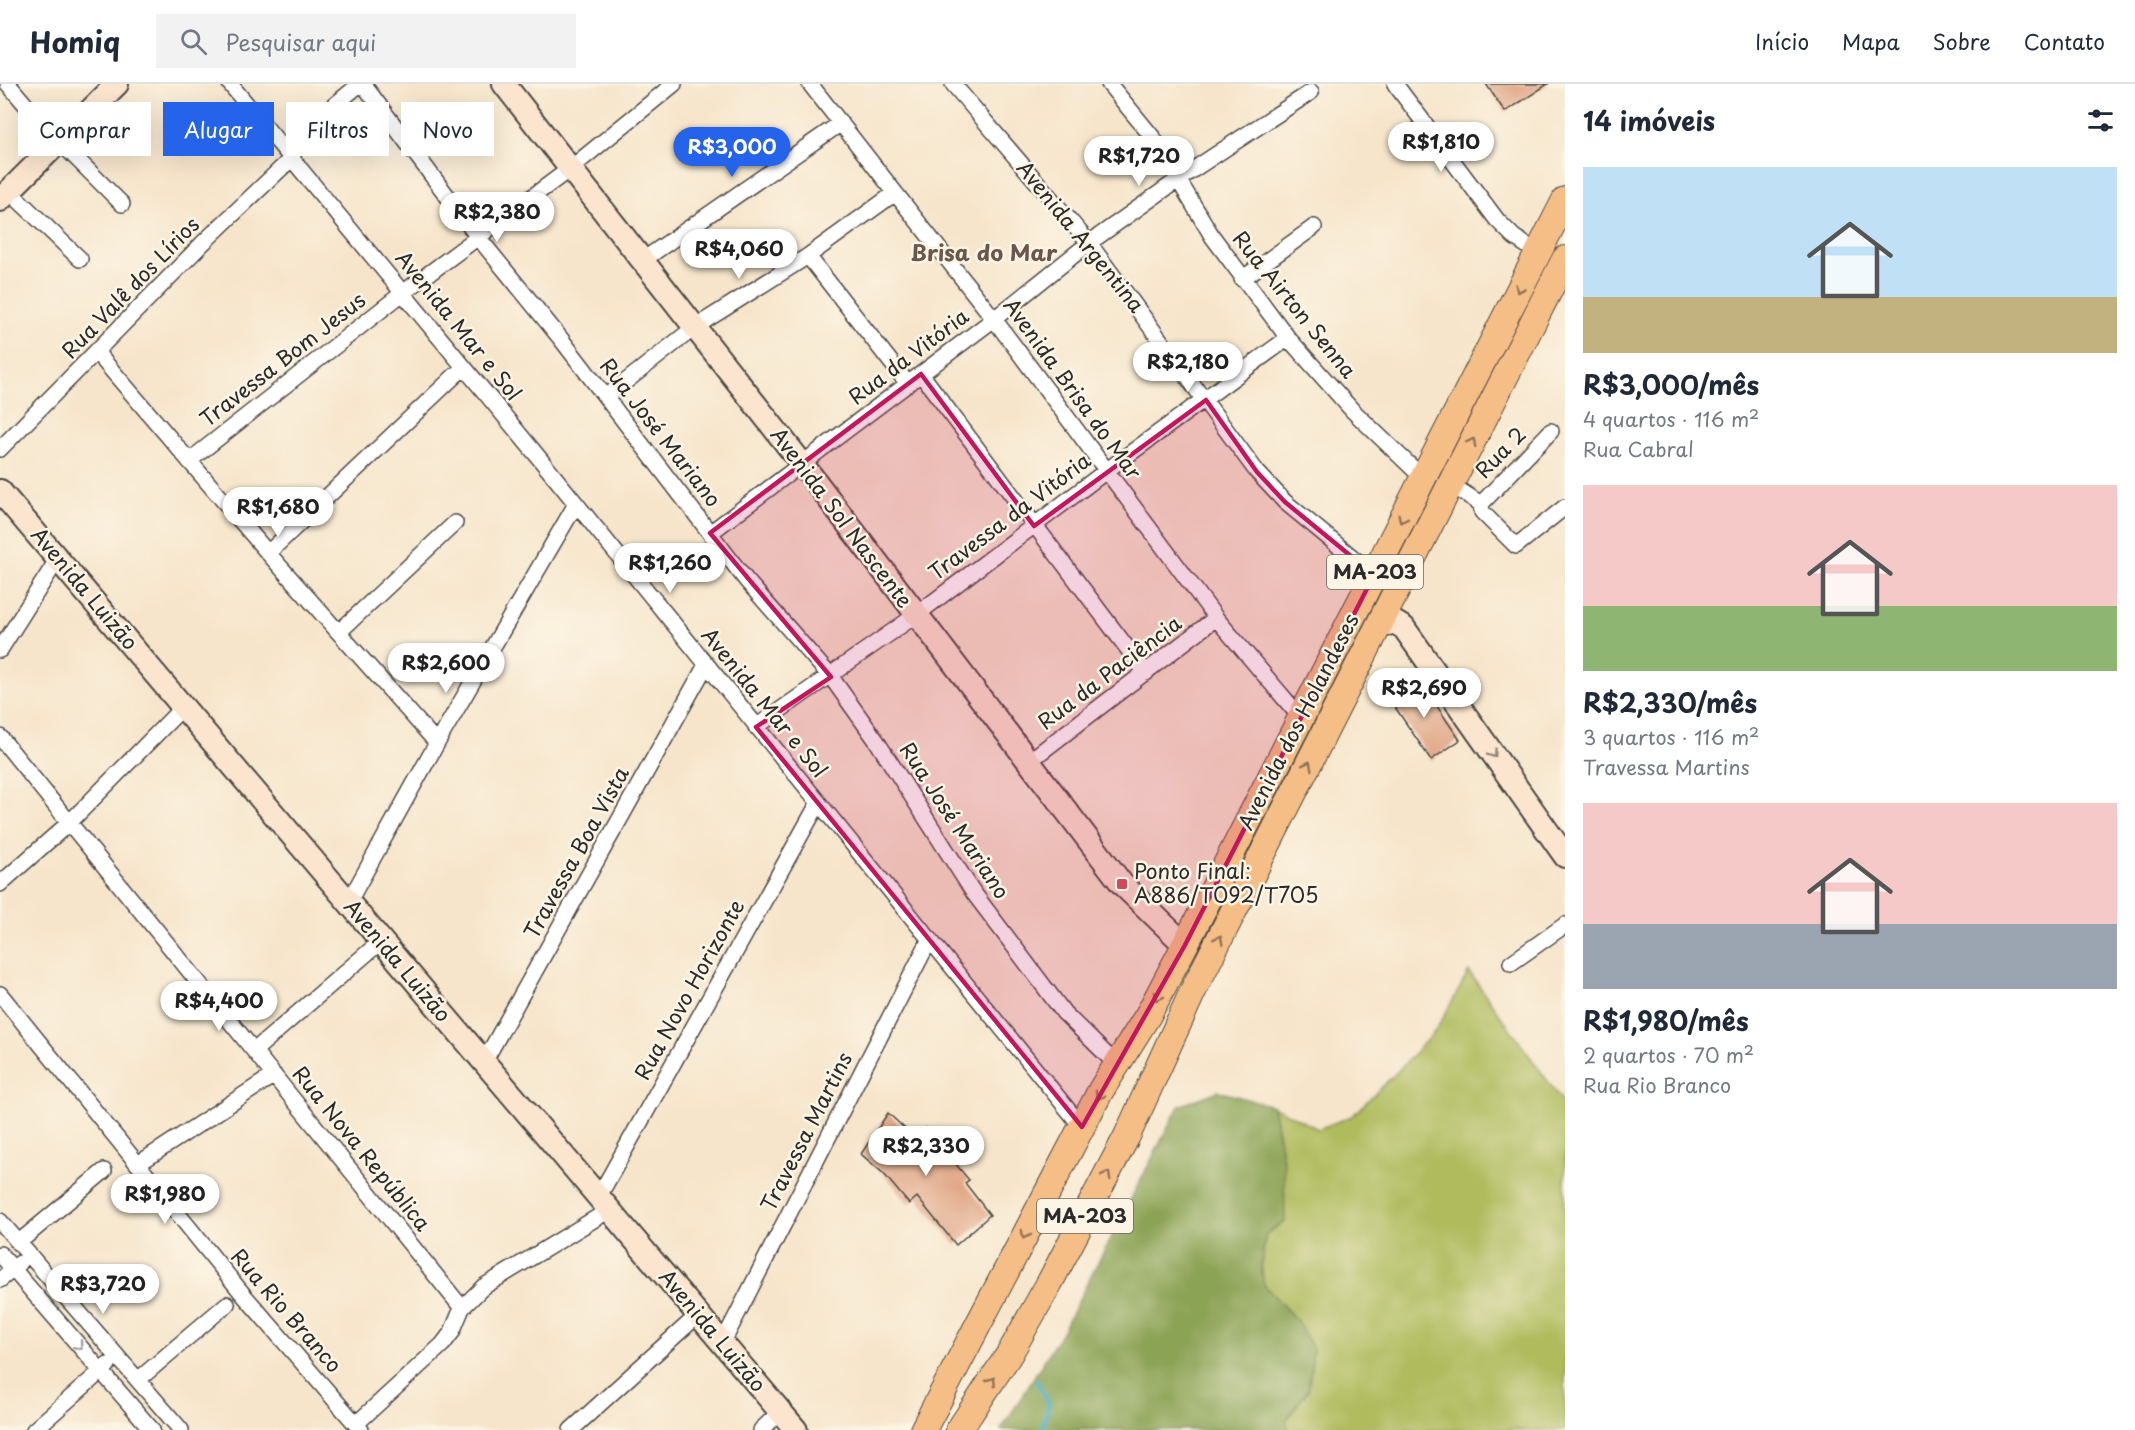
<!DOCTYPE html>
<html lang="pt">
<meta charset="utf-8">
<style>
body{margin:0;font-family:"Playpen Sans",sans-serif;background:#f2f2f3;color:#1f2937;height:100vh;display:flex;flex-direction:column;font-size:22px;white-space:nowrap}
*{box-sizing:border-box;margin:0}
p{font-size:20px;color:#747a83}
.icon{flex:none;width:33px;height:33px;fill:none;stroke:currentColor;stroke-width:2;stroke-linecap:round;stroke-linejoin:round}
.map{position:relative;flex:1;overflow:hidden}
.details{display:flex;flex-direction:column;background:#fff;width:570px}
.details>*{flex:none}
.guide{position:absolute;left:18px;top:18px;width:570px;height:54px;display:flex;gap:12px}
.price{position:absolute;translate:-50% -51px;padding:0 14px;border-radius:21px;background:#fff;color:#222;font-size:20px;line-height:39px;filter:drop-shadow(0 2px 3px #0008)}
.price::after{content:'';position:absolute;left:50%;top:36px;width:18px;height:14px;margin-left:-9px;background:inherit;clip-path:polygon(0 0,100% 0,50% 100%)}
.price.current{background:#2563eb;color:#fff}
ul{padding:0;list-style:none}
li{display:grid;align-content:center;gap:12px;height:318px;padding:0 18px}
li span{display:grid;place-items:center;height:186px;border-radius:0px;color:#555}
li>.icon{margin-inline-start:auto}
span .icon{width:108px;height:108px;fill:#fffc;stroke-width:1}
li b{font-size:26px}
h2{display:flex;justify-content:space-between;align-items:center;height:72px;padding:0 18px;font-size:26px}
.chip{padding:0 21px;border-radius:0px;background:#fff;box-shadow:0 6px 24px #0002;font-size:21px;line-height:54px}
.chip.current{background:#2563eb;color:#fff}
header{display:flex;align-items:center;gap:36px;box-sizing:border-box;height:84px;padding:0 30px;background:#fff;border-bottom:2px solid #e0e1e3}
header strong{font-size:28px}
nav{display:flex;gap:33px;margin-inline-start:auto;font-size:21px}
.search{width:420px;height:54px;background:#f2f2f3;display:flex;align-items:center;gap:15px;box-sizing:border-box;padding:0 21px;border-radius:0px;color:#747a83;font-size:22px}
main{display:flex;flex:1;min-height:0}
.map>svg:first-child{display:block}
.green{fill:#afbb5d;stroke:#6d7344;stroke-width:1.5}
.forest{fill:#8ba354;stroke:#5b6740;stroke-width:1.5}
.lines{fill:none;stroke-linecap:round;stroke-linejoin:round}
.stream{stroke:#3daabc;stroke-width:4.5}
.building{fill:#e0a685}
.street-casing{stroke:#494743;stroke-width:18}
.secondary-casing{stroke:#494743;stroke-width:26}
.primary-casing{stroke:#494743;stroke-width:28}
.street{stroke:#fff;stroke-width:15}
.secondary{stroke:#fbe5cf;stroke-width:22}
.primary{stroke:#f6be87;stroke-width:26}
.oneway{stroke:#907459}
.oneway2{stroke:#93887d}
.oneway3{stroke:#a0a0a0}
.marked{fill:#c2185b;fill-opacity:0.2;stroke:#c2185b;stroke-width:4.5;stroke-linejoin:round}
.poi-dot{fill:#d1495b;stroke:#fcf5e5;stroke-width:2}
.labels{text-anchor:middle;stroke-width:5;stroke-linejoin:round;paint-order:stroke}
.shield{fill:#fcf5e5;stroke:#6a6863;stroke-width:1.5}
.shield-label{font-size:20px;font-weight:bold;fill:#2b2b2b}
.street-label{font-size:21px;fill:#2b2b2b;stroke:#fcf5e5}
.poi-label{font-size:21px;fill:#2b2b2b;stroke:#fcf5e5;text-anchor:start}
.neighbourhood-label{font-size:22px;font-weight:bold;fill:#6a564a;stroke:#fcf5e5}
</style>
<header>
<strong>Homiq</strong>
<div class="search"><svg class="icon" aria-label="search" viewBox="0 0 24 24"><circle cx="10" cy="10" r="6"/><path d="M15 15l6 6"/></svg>Pesquisar aqui</div>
<nav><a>Início</a><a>Mapa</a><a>Sobre</a><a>Contato</a></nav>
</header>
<main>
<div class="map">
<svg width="1565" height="1346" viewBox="0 0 1565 1346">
<rect width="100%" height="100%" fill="#fcf5e5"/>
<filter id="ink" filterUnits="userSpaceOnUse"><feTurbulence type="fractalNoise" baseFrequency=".0167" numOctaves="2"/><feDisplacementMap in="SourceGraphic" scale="12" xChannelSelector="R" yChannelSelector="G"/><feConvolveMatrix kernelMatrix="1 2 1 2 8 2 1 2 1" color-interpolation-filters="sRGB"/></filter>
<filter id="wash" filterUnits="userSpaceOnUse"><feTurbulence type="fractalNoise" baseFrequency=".008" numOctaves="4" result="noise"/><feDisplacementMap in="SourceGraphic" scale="24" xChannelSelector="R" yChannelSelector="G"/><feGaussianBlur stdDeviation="1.35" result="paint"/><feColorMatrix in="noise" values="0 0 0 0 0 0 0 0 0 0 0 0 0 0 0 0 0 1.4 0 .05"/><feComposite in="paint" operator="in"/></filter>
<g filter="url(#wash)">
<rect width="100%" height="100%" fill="#f6e5cb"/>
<path class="green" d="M 1469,888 L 1565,1021 L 1565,1346 L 1289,1346 L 1286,1337 L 1309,1304 L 1297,1237 L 1264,1201 L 1261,1180 L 1266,1150 L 1284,1082 L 1273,1022 L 1318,1045 L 1352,1032 L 1397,988 L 1436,946 Z"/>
<path class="forest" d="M 1218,1007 L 1273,1022 L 1284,1082 L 1285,1138 L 1266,1150 L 1261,1180 L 1264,1201 L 1297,1237 L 1313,1265 L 1309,1304 L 1286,1336 L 1289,1346 L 1001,1346 L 1062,1248 L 1179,1022 Z"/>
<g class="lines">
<path class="stream" d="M 1036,1296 L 1049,1320 L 1042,1346"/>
</g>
<g id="blocks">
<path class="building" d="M 1486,0 L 1548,0 L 1505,28 Z
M 1417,593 L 1460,656 L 1431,676 L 1388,613 Z
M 888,1029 L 916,1055 L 926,1044 L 969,1096 L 965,1099 L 990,1131 L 956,1161 L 917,1113 L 909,1120 L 884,1090 L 861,1070 Z"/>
</g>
</g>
<g filter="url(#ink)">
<use href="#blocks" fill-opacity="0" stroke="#494743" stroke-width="1.5"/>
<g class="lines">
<defs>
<path id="street" d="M 8,0 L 42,40 L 122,120
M 230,0 L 535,369 L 1082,1043
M 363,0 L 478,153 L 561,255 L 746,496 L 831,593 L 876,656 L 973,808 L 1064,929 L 1117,981
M 810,0 L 994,235 L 1216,534 L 1301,634
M 953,0 L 1089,159 L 1257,388 L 1285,418 L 1374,491
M 1109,0 L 1154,55 L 1212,152 L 1288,254 L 1352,326 L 1423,394
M 1395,0 L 1497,136 L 1514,153 L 1538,169
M 284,63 L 360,0
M 9,107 L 80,175
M 808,172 L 908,300
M 643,176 L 841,39
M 1242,195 L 1314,143
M 97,269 L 268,469 L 437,659
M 921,290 L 1146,589
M 606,313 L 695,243 L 808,172 L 895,109
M 0,365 L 204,158 L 293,73
M 189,377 L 404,208 L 571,84 L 674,0
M 1450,400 L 1481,420 L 1551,347
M 1481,420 L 1482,428 L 1516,462 L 1565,423
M 710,449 L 994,235 L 1089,159 L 1179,95 L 1311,8
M 268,469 L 464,283
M 339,548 L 455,439
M 0,566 L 59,473
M 756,643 L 916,531 L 1106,387 L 1288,254
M 0,653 L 462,1224
M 1028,678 L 1216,534
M 0,800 L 70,738 L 183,623
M 348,819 L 437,659 L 576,420
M 1511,879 L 1565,841
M 0,910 L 242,1209 L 361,1346
M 255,966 L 380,858
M 484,978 L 706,581
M 138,1080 L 274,991
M 599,1112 L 818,720
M 0,1137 L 181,1346
M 18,1159 L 104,1087
M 0,1170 L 152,1346
M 0,1196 L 20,1179
M 722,1260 L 930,855
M 138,1296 L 227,1220
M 356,1340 L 443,1260 L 452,1248 L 462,1224 L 483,1203 L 611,1125
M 34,1346 L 108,1281
M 571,1346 L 698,1231
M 761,1346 L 780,1328"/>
<path id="secondary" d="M 504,0 L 803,381 L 1122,800 L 1185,861
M 0,116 L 117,0
M 0,407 L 796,1346
M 1377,544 L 1394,538 L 1404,544 L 1565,772"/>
<path id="primary" d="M 923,1346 L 1101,1006 L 1148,931 L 1185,861 L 1565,116
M 959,1346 L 1010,1269 L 1050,1198 L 1127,1052 L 1193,907 L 1565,175"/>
</defs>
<use href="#street" class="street-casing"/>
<use href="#secondary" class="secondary-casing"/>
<use href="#primary" class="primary-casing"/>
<use href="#street" class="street"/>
<use href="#secondary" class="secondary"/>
<use href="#primary" class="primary"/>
</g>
<defs><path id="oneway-chevron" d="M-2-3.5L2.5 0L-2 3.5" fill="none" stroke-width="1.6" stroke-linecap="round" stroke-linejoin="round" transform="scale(1.5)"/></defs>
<g class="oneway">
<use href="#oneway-chevron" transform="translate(1519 205) rotate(117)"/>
<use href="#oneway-chevron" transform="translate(1472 358) rotate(-63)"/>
<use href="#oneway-chevron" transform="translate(1402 435) rotate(117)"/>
<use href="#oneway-chevron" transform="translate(1308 681) rotate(-63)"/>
<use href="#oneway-chevron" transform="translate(1219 855) rotate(-63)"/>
<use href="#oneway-chevron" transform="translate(1158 913) rotate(118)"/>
<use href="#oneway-chevron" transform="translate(1099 1012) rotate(119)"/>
<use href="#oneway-chevron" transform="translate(1107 1091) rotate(-62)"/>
<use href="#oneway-chevron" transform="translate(1025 1151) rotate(118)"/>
<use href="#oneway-chevron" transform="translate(992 1297) rotate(-57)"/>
</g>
<use class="oneway2" href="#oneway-chevron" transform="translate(1493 670) rotate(55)"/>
<use class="oneway3" href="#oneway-chevron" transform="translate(79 1262) rotate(49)"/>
</g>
<path class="marked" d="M 921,290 L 1034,442 L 1206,316 L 1257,388 L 1285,418 L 1374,491 L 1185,861 L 1082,1043 L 756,643 L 831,593 L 710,449 Z"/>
<rect class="poi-dot" x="1116" y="794" width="12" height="12" rx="3"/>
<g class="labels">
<g class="shield">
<rect x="1327" y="471" width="96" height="34" rx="4.5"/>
<rect x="1037" y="1115" width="96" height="34" rx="4.5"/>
</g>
<g class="shield-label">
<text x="1375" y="495">MA-203</text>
<text x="1085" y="1139">MA-203</text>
</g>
<g class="street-label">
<text transform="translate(1080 153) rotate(51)" y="7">Avenida Argentina</text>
<text transform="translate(131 204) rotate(-46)" y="7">Rua Valê dos Lírios</text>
<text transform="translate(1294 221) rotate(51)" y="7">Rua Airton Senna</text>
<text transform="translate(458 242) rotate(51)" y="7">Avenida Mar e Sol</text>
<text transform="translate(909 273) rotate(-37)" y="7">Rua da Vitória</text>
<text transform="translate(283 276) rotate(-38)" y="7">Travessa Bom Jesus</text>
<text transform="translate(1072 305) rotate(54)" y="7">Avenida Brisa do Mar</text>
<text transform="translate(660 349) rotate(52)" y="7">Rua José Mariano</text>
<text transform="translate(1501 369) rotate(-46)" y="7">Rua 2</text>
<text transform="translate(1010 433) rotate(-37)" y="7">Travessa da Vitória</text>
<text transform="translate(841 434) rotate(53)" y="7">Avenida Sol Nascente</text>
<text transform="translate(84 505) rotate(50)" y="7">Avenida Luizão</text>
<text transform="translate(1110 589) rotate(-37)" y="7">Rua da Paciência</text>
<text transform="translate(764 619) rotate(51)" y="7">Avenida Mar e Sol</text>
<text transform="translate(1299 638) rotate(-63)" y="7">Avenida dos Holandeses</text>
<text transform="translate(954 737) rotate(57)" y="7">Rua José Mariano</text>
<text transform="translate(577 769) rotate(-61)" y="7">Travessa Boa Vista</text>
<text transform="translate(397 877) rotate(50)" y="7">Avenida Luizão</text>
<text transform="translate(690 906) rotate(-61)" y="7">Rua Novo Horizonte</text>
<text transform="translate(807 1048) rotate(-63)" y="7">Travessa Martins</text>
<text transform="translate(361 1065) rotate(51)" y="7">Rua Nova República</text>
<text transform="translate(286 1227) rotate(49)" y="7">Rua Rio Branco</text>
<text transform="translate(712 1247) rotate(50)" y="7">Avenida Luizão</text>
</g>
<g class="poi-label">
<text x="1134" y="795">Ponto Final:<tspan x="1134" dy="24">A886/T092/T705</tspan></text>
</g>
<g class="neighbourhood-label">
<text x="984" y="177">Brisa do Mar</text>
</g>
</g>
</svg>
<b class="price" style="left:1441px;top:89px">R$1,810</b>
<b class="price current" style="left:732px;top:94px">R$3,000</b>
<b class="price" style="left:1139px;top:103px">R$1,720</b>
<b class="price" style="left:497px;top:159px">R$2,380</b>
<b class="price" style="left:739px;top:196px">R$4,060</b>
<b class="price" style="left:1188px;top:309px">R$2,180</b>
<b class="price" style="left:278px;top:454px">R$1,680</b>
<b class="price" style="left:670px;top:510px">R$1,260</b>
<b class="price" style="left:446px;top:610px">R$2,600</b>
<b class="price" style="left:1424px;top:635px">R$2,690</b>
<b class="price" style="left:219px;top:948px">R$4,400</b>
<b class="price" style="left:926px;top:1093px">R$2,330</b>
<b class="price" style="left:165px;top:1141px">R$1,980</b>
<b class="price" style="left:103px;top:1231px">R$3,720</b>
<div class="guide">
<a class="chip">Comprar</a>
<a class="chip current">Alugar</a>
<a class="chip">Filtros</a>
<a class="chip">Novo</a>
</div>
</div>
<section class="details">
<h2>14 imóveis<svg class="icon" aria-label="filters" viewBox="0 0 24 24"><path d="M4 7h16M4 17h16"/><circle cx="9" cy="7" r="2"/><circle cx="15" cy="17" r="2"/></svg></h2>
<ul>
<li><span style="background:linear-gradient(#bfe0f5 70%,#c2b280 0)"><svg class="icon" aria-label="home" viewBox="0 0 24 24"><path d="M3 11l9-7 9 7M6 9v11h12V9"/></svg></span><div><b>R$3,000/mês</b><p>4 quartos · 116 m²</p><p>Rua Cabral</p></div></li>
<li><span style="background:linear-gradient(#f6c9c9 65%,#8fb573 0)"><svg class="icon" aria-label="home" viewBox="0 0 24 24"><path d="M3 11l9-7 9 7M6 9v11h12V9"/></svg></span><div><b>R$2,330/mês</b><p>3 quartos · 116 m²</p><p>Travessa Martins</p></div></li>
<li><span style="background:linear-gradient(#f6c9c9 65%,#9aa5b1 0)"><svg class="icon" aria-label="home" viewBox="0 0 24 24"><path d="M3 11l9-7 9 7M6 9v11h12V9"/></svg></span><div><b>R$1,980/mês</b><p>2 quartos · 70 m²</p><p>Rua Rio Branco</p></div></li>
</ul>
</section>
</main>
